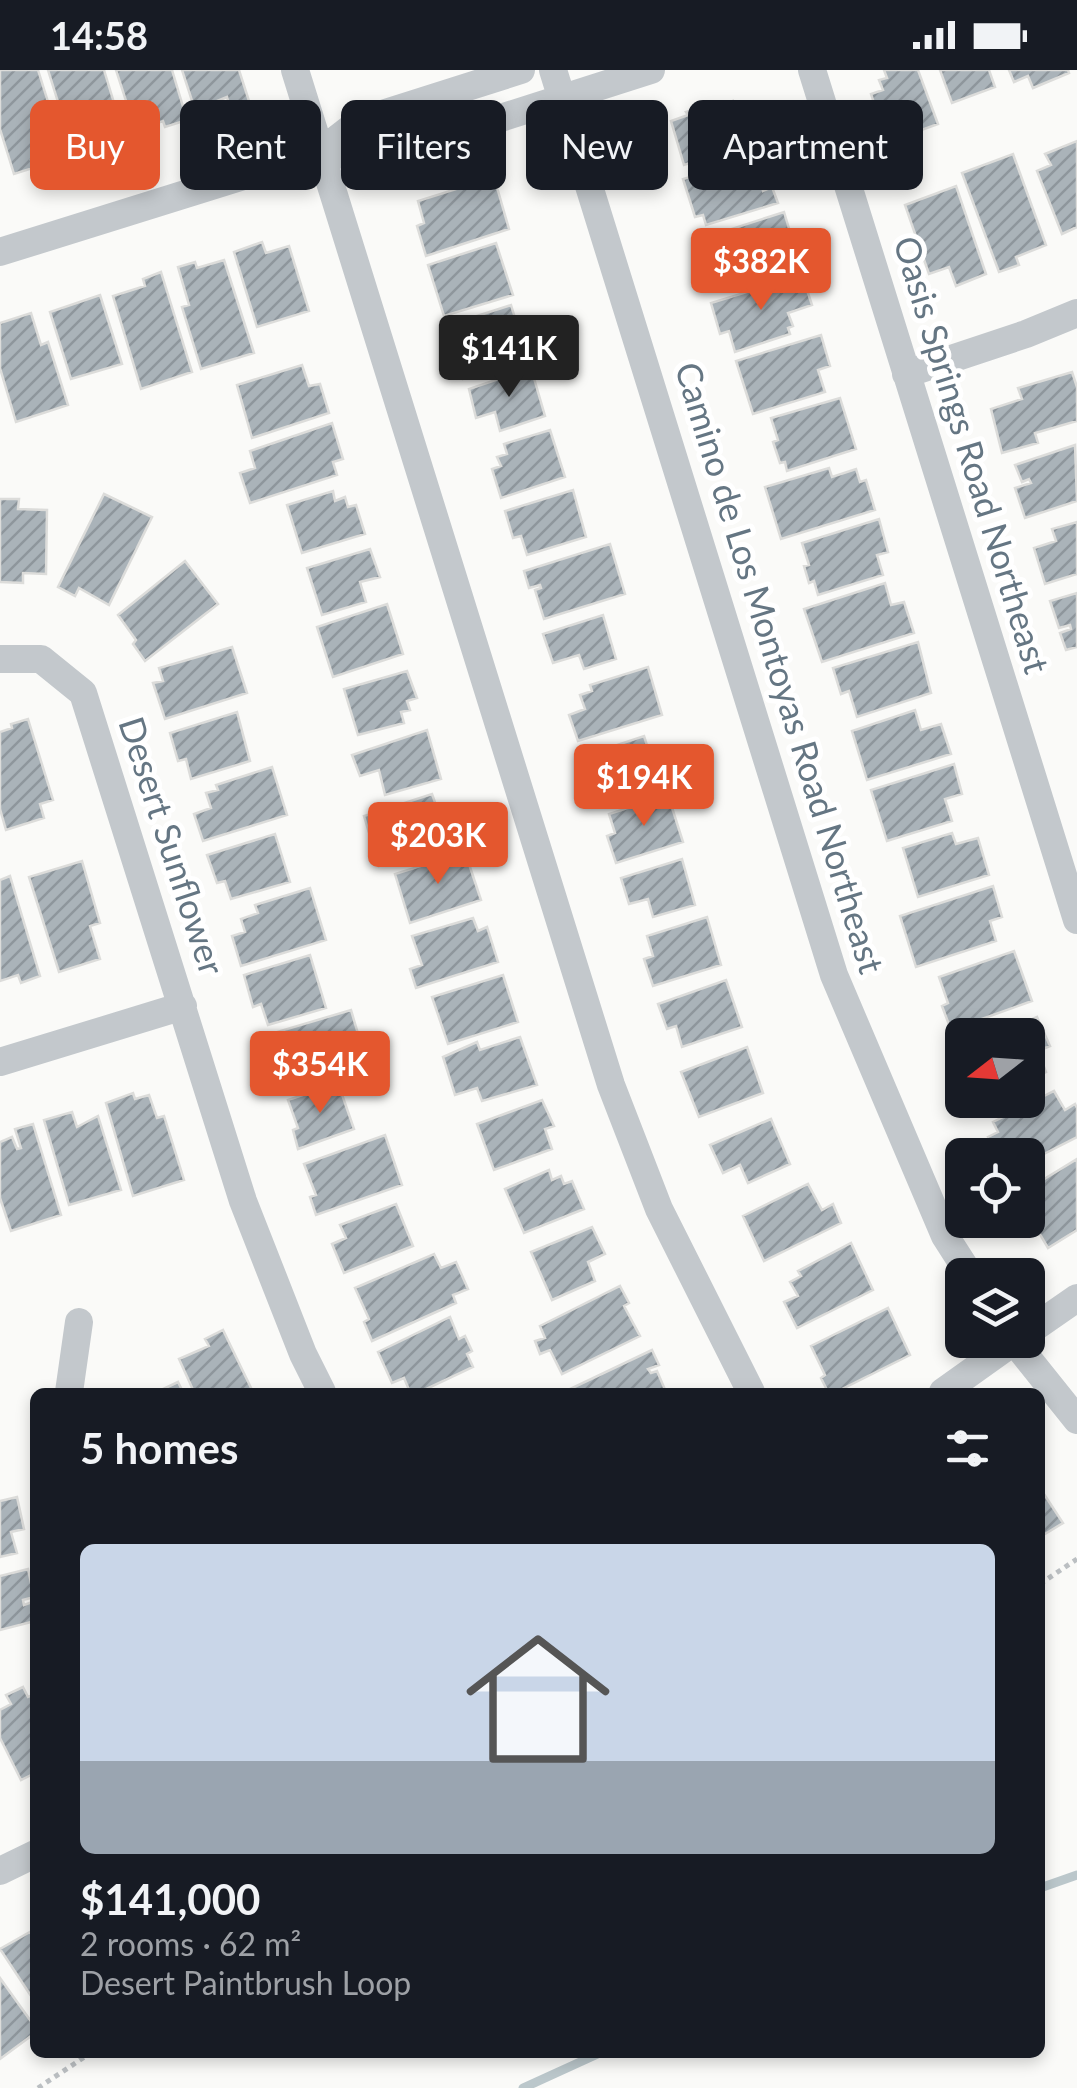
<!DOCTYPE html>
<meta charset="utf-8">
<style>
body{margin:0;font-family:Lato,sans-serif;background:#242831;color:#f1f3f6;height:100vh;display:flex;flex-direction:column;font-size:38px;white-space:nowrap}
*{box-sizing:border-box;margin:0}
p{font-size:32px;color:#9ea1a6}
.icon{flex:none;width:55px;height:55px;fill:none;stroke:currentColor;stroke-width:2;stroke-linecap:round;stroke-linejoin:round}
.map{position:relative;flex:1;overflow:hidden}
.drawer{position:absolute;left:30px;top:1318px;width:1015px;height:670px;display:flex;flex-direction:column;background:#171b24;border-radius:15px;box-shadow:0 5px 15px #0003}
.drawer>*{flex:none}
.banner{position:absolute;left:30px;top:30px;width:1018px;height:90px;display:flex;gap:20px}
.needle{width:65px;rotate:253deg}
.fabs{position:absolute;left:945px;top:948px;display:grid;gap:20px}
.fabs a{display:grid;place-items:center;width:100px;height:100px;border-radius:15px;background:#171b24;box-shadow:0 5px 15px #0003;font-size:50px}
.price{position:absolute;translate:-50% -85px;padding:0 22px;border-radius:10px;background:#e4572e;color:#fff;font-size:32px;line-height:65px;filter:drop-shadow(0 2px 5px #0008)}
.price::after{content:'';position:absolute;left:50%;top:60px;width:30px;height:22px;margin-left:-15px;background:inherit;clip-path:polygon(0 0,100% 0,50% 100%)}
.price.on{background:#222;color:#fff}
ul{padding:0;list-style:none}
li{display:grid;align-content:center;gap:20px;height:530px;padding:0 50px}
li span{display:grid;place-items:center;height:310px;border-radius:15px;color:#555}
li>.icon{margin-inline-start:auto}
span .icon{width:180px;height:180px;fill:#fffc;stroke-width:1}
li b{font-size:42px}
h2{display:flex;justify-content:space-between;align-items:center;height:120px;padding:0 50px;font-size:42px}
.chip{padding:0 35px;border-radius:15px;background:#171b24;box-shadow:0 5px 15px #0003;font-size:35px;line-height:90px}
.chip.on{background:#e4572e;color:#fff}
.status{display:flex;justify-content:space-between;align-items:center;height:70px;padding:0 50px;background:#171b24;direction:ltr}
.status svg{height:28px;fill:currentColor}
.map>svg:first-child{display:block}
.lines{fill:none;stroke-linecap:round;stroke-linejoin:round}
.stream{stroke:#bbc7cb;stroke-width:9}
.building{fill:url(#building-hatch);stroke:#dcdcda;stroke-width:2.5}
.path{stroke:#bbbfc2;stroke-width:5;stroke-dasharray:5 5;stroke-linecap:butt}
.minor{stroke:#c3c8cc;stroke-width:28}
.labels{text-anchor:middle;stroke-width:10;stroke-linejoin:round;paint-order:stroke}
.street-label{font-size:35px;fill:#657683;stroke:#fff}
</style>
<div class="status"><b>14:58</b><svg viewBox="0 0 49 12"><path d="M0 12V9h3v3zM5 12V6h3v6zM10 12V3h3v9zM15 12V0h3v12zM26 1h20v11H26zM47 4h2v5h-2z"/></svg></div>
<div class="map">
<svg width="1077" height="2018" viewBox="0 0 1077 2018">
<defs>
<pattern id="building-hatch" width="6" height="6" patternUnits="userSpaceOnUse" patternTransform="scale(2.5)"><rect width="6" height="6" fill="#aab3b9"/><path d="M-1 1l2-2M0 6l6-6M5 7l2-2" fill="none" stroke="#8e969c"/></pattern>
</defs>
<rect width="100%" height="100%" fill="#fafaf8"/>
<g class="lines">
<path class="stream" d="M 1040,1818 L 1077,1805
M 523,2018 L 602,1982"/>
</g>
<path class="building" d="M 0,0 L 38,0 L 63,80 L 31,90 L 33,98 L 14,104 L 0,59 Z
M 48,0 L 104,0 L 114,33 L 108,35 L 119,70 L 101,76 L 100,71 L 73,80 Z
M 116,0 L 172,0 L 187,50 L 165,57 L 163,51 L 142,58 L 133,32 L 127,34 Z
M 182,0 L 239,0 L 249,31 L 230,37 L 227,27 L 195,40 Z
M 884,0 L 918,0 L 938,54 L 905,66 L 902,58 L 884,63 L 871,24 L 883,20 L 879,10 L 887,8 Z
M 940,0 L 989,0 L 995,17 L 952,33 Z
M 1009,0 L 1068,0 L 1069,3 L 1033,18 L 1028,6 L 1014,12 Z
M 733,31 L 737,48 L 751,44 L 759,71 L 684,95 L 671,51 L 688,45 L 686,42 L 702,37 L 704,41 Z
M 1077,71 L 1077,157 L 1062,164 L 1037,101 L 1051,95 L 1045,84 Z
M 1013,84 L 1046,175 L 1016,187 L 1019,195 L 999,202 L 962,103 Z
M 763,86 L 770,110 L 761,113 L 763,121 L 772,117 L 778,133 L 706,155 L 703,145 L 695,147 L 683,109 Z
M 494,107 L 509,159 L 426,186 L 417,156 L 424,153 L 418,131 Z
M 956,116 L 986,204 L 956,216 L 949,197 L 929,204 L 905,135 Z
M 784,142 L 800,195 L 717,221 L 710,196 L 717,194 L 707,167 Z
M 262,172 L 266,183 L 289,176 L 309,241 L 257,257 L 234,182 Z
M 496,173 L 513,225 L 444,246 L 428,195 Z
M 224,190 L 254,283 L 201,299 L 182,237 L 189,235 L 178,197 L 195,192 L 197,198 Z
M 161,202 L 192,302 L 141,319 L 113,226 L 145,216 L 143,209 Z
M 802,205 L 812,235 L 788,243 L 793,256 L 788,258 L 790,264 L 735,282 L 729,261 L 720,264 L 711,233 Z
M 100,225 L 122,294 L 71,309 L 50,242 Z
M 511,235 L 527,287 L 463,309 L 453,277 L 462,274 L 455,253 Z
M 31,243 L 41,275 L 48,272 L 68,335 L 16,352 L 0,298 L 0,253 Z
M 821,265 L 830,296 L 818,300 L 825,322 L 753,344 L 736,291 Z
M 302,295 L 309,316 L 320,314 L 329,343 L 252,368 L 237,315 Z
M 531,298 L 545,346 L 500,361 L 495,342 L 476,348 L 469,319 Z
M 1072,302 L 1077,317 L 1077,351 L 1035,363 L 1038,373 L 1002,383 L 991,339 L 1022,329 L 1018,318 Z
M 840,328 L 856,379 L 787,401 L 785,392 L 780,393 L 773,372 L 778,370 L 771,348 Z
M 332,353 L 343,389 L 333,392 L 337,405 L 250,433 L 240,403 L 255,398 L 250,381 Z
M 550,360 L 565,407 L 501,428 L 492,399 L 501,396 L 497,387 L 507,384 L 504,374 Z
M 1075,375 L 1077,431 L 1025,448 L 1015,418 L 1031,413 L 1029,409 L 1022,412 L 1015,395 Z
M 829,398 L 832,407 L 856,399 L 860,412 L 866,410 L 875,440 L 781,469 L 765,417 Z
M 573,420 L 586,467 L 527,485 L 521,466 L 513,468 L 505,441 Z
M 333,421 L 335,431 L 345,427 L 348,437 L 356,435 L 365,464 L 302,483 L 287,435 Z
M 104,424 L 152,447 L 109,535 L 79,518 L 75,526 L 58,517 Z
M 0,429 L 19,429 L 18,439 L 47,440 L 46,504 L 23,503 L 23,513 L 0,512 Z
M 879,449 L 888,482 L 877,485 L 883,505 L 818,525 L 814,511 L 809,513 L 804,496 L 809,495 L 802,473 Z
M 1077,452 L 1077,504 L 1045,514 L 1034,478 L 1056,471 L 1052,459 Z
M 610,474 L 625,524 L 544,549 L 535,520 L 541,518 L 540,515 L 529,518 L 524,501 Z
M 370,479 L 380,507 L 360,512 L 366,532 L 322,545 L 307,498 Z
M 185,491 L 218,534 L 145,591 L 133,574 L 136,570 L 118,545 Z
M 885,513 L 891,535 L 904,532 L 914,563 L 822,592 L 804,539 Z
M 1077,523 L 1077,577 L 1066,580 L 1060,563 L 1071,559 L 1070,555 L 1059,558 L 1050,531 Z
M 387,534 L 403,584 L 333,607 L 317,557 Z
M 603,545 L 616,589 L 584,599 L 579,585 L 553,593 L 543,564 Z
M 918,572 L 931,623 L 857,647 L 849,621 L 841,624 L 833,598 Z
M 232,577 L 247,623 L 165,649 L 153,613 L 163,611 L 159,598 Z
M 648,597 L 662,645 L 578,671 L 569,645 L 585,639 L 580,625 L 592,621 L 590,615 Z
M 407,601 L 417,628 L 407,631 L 410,640 L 401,642 L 404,653 L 358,665 L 344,619 Z
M 915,640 L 921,660 L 941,654 L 951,684 L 867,710 L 852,661 Z
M 237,642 L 250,691 L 191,709 L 186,689 L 178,691 L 170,663 Z
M 28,649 L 53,730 L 40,734 L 44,748 L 6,760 L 0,739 L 0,662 L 12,658 L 11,654 Z
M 427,660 L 441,709 L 385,725 L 379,700 L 360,706 L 352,685 Z
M 644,666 L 659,713 L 614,727 L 609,708 L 590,715 L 581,687 Z
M 954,694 L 962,724 L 945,729 L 952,751 L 887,771 L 871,720 Z
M 272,697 L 287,745 L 203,771 L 194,744 L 211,738 L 206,723 L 218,720 L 216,715 Z
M 432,724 L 437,738 L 444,736 L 447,744 L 453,741 L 462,770 L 379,796 L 364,746 Z
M 668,725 L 683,772 L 616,793 L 607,766 L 615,763 L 609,744 Z
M 952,763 L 956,774 L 978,768 L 989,805 L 918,827 L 903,778 Z
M 275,764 L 290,812 L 231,829 L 225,811 L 217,813 L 207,785 Z
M 465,782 L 481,830 L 410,853 L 395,804 Z
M 682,789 L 695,835 L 653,847 L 648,829 L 629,834 L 621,808 Z
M 82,791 L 100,853 L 90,856 L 100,889 L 59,902 L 29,807 Z
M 10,806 L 40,906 L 21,913 L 18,905 L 0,911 L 0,810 Z
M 993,816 L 1002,847 L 990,851 L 996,871 L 916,897 L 900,846 Z
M 310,818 L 326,870 L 241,896 L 232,866 L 245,862 L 241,849 L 258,843 L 255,835 Z
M 707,847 L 721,895 L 653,916 L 644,889 L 653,886 L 647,866 Z
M 473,848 L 478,861 L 487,857 L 498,892 L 416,918 L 410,899 L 422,895 L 412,866 Z
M 1014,881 L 1032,931 L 951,960 L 942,936 L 948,933 L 939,907 Z
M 310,885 L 326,938 L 268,955 L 261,934 L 253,937 L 244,905 Z
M 503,905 L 518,952 L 448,974 L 432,927 Z
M 726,910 L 742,957 L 682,977 L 676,956 L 667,959 L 658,934 Z
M 351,940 L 366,991 L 277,1019 L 271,999 L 276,997 L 267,965 Z
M 1037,947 L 1050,976 L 1038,981 L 1046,1002 L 1028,1010 L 1028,965 L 997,965 Z
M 520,967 L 537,1015 L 482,1031 L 477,1018 L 455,1025 L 443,987 L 477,972 L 480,980 Z
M 747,977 L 763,1023 L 699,1047 L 681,1002 Z
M 962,980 L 962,1017 L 949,986 Z
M 338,1013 L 354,1059 L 298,1079 L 293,1060 L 298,1058 L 288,1030 Z
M 1054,1021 L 1065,1040 L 1075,1034 L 1077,1038 L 1077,1067 L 1028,1092 L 1028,1085 L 997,1085 L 988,1067 L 998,1062 L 993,1052 Z
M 133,1023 L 135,1029 L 149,1025 L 157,1048 L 164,1046 L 184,1110 L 133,1126 L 106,1033 Z
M 542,1030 L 554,1056 L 545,1059 L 552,1079 L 494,1100 L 477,1054 Z
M 72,1042 L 77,1057 L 98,1046 L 121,1120 L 69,1135 L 44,1050 Z
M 771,1049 L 790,1094 L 748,1113 L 740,1095 L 723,1103 L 710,1075 Z
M 33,1054 L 61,1145 L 11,1161 L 0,1128 L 0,1072 L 12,1067 L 17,1079 L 21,1078 L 15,1059 Z
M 385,1065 L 402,1115 L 316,1145 L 310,1127 L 316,1125 L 304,1094 Z
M 1077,1089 L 1077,1160 L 1048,1178 L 1028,1144 L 1028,1119 Z
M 549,1100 L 552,1110 L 561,1106 L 564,1114 L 572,1111 L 584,1139 L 524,1163 L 505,1119 Z
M 808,1114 L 822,1140 L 833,1134 L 841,1153 L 764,1191 L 743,1146 Z
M 396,1134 L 413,1176 L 344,1203 L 332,1174 L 346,1168 L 340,1155 Z
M 592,1157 L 605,1184 L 588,1192 L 595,1211 L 552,1230 L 531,1182 Z
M 851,1173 L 873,1220 L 797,1258 L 784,1232 L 798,1226 L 790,1212 L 801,1206 L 798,1201 Z
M 434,1184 L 441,1198 L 456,1192 L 468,1219 L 453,1225 L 456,1233 L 372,1271 L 364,1252 L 369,1249 L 355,1218 Z
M 620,1216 L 629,1233 L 624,1236 L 640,1266 L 562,1304 L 550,1280 L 540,1284 L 535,1271 L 545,1268 L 540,1256 Z
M 888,1238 L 910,1285 L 836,1322 L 828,1322 L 821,1308 L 825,1305 L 811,1276 Z
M 450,1247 L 459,1269 L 465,1266 L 472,1281 L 467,1284 L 473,1297 L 420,1322 L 410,1322 L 404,1308 L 392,1313 L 378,1282 Z
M 223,1260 L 253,1322 L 194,1322 L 179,1289 L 209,1276 L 205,1269 Z
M 652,1280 L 659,1295 L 648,1299 L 651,1303 L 657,1301 L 666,1322 L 572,1322 L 570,1319 Z
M 178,1312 L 183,1322 L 157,1322 Z
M 1040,1418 L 1063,1453 L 1040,1467 Z
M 17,1427 L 24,1459 L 11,1462 L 17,1483 L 0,1487 L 0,1431 Z
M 28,1499 L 34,1527 L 23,1530 L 24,1535 L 35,1531 L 35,1551 L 0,1560 L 0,1506 Z
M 23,1617 L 28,1627 L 35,1624 L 35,1703 L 21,1710 L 0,1668 L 0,1640 L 11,1634 L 6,1625 Z
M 30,1862 L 35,1870 L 35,1932 L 0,1879 Z
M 0,1908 L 35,1957 L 35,1963 L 0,1989 Z"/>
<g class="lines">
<path class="path" d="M 1040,1514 L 1077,1489
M 38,2018 L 92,1982"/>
<path class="minor" d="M 295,0 L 611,1015 L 659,1139 L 751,1322
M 521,0 L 360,51 L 320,82 L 375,88 L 651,0
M 553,0 L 834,905 L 945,1166 L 970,1205
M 812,0 L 1077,850
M 0,182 L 320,82
M 906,304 L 1026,264 L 1077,243
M 0,589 L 41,589 L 83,623 L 243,1131 L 303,1284 L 322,1322
M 0,992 L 183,936
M 1028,1262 L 1077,1228
M 1013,1270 L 1077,1350
M 69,1322 L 79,1252
M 943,1322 L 1016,1270
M 0,1801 L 35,1784"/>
</g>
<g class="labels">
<g class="street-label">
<text transform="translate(971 385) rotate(73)" y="12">Oasis Springs Road Northeast</text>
<text transform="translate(779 598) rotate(73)" y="12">Camino de Los Montoyas Road Northeast</text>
<text transform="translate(171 776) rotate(72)" y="12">Desert Sunflower</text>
</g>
</g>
</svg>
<div class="fabs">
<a><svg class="needle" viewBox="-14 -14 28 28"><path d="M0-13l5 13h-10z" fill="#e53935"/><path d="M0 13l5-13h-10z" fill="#9ea1a6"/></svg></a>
<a><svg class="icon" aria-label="locate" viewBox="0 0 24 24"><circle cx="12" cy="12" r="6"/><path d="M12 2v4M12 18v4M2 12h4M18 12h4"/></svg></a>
<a><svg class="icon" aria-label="layers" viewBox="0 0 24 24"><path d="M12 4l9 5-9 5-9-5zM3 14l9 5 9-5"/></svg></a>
</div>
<b class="price" style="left:761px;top:243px">$382K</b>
<b class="price on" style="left:509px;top:330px">$141K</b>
<b class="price" style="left:644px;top:759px">$194K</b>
<b class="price" style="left:438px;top:817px">$203K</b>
<b class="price" style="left:320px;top:1046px">$354K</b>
<div class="banner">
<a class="chip on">Buy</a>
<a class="chip">Rent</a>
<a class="chip">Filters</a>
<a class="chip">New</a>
<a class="chip">Apartment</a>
</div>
<section class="drawer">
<h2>5 homes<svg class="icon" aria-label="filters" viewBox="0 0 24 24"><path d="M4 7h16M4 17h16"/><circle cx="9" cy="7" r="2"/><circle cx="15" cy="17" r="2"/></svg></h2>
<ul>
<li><span style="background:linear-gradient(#c9d6e8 70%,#9aa5b1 0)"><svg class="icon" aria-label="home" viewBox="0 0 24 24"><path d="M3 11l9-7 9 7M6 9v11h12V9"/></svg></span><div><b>$141,000</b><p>2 rooms · 62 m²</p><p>Desert Paintbrush Loop</p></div></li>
</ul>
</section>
</div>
